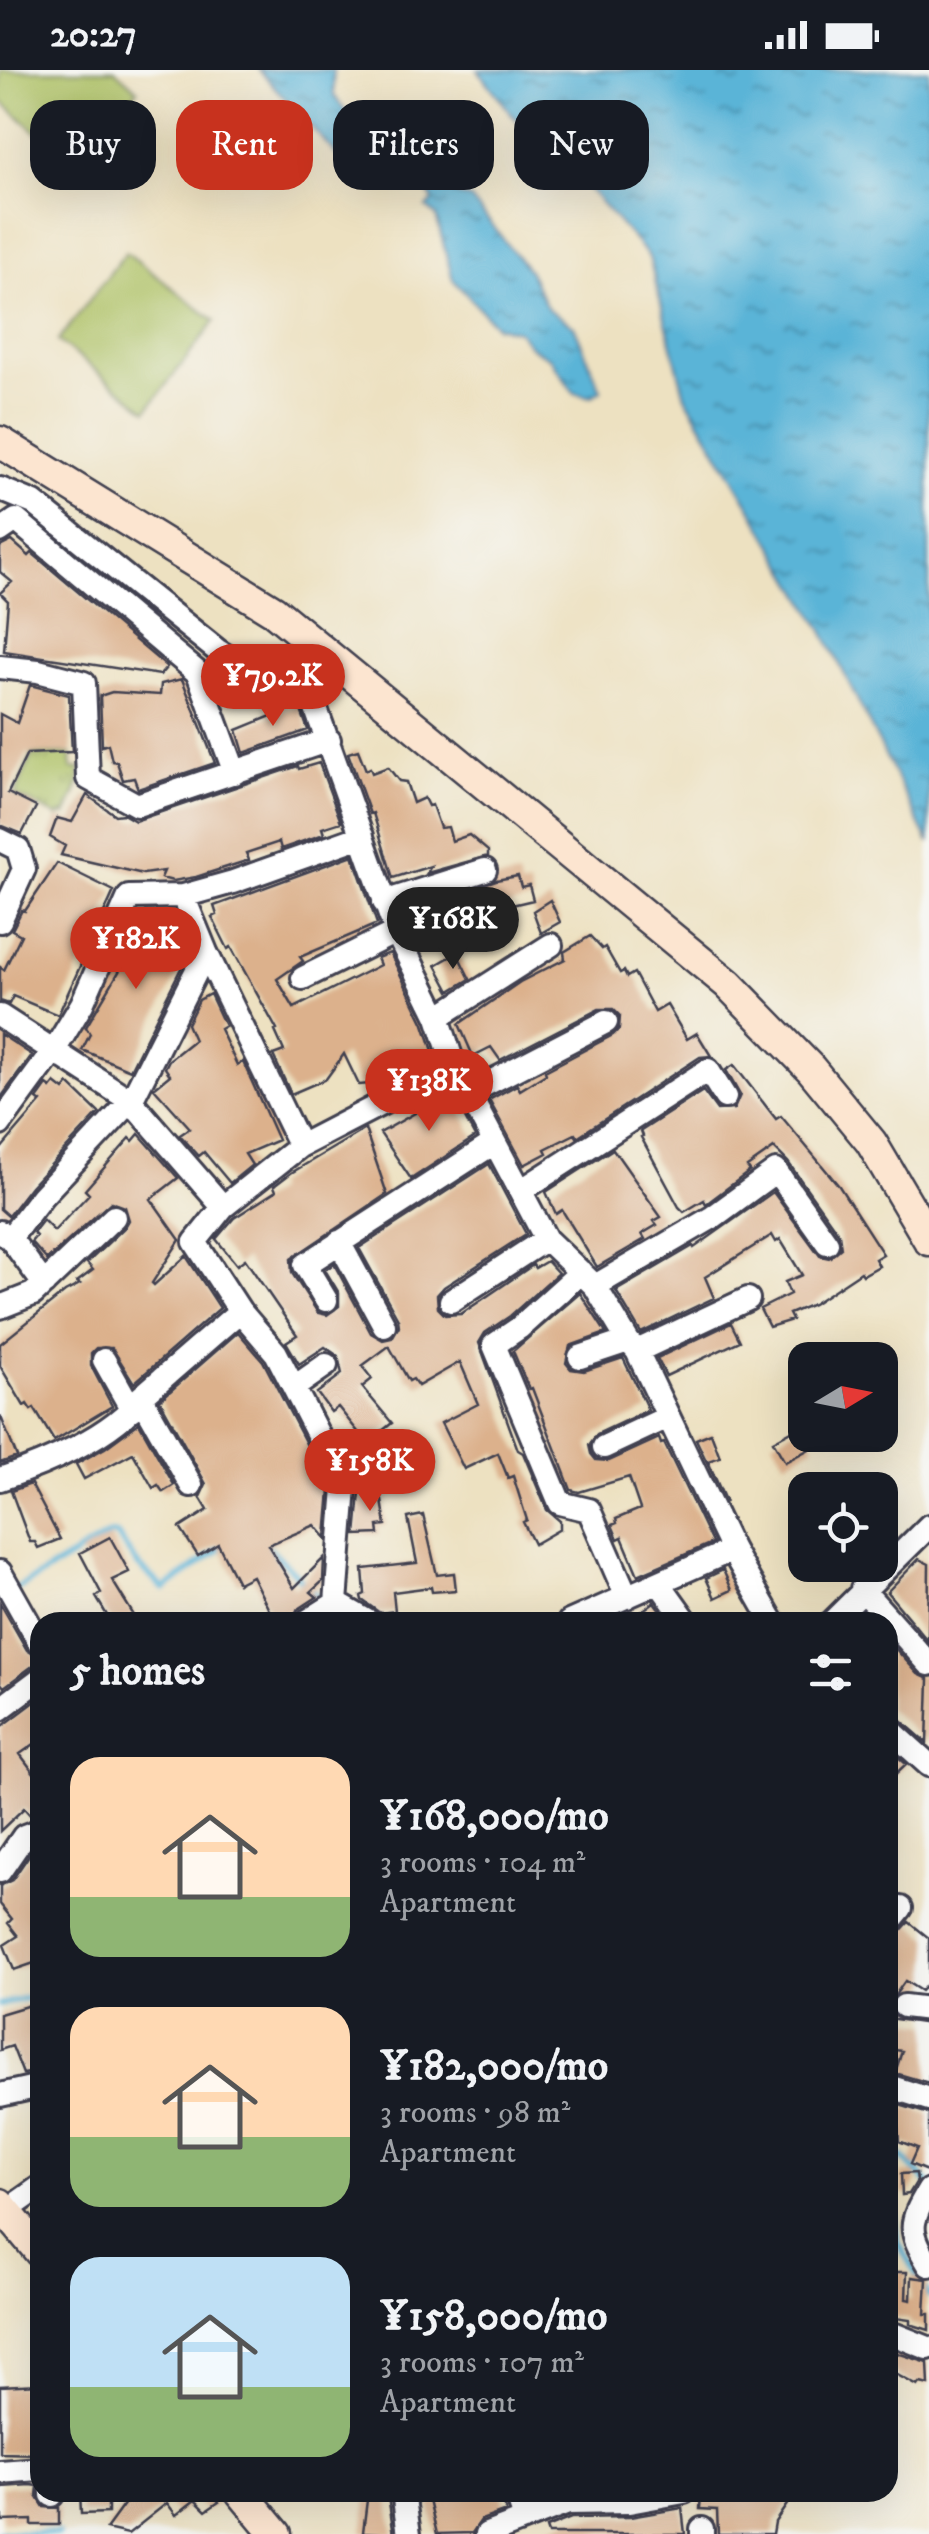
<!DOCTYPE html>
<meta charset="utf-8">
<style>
body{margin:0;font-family:"IM FELL DW Pica",serif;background:#242831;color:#f1f3f6;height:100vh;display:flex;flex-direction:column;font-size:38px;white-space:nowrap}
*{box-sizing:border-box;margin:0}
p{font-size:32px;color:#9ea1a6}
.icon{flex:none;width:55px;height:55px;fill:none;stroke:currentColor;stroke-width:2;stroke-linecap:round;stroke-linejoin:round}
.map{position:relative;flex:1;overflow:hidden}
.sheet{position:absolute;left:30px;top:1542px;width:868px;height:890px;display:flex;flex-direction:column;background:#171b24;border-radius:30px;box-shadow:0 10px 40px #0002}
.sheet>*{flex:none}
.top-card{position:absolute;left:30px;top:30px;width:870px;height:90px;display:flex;gap:20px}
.needle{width:65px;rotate:80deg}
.fabs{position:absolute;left:788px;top:1272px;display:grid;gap:20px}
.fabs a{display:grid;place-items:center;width:110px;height:110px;border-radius:20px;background:#171b24;box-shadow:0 10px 40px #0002;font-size:50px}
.price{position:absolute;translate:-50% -85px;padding:0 22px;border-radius:35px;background:#c8321e;color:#fff;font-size:32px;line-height:65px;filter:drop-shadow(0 2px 5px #0008)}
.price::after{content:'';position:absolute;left:50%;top:60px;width:30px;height:22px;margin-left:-15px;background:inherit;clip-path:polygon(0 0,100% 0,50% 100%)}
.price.on{background:#222;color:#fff}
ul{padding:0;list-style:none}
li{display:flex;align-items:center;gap:30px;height:250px;padding:0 40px}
li span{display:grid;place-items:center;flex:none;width:280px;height:200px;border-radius:30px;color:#555}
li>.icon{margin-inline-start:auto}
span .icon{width:120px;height:120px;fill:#fffc;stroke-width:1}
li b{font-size:42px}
h2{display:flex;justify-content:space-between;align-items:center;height:120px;padding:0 40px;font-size:42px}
.pill{padding:0 35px;border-radius:30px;background:#171b24;box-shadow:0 10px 40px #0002;font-size:35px;line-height:90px}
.pill.on{background:#c8321e;color:#fff}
.status{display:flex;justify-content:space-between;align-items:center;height:70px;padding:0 50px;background:#171b24;direction:ltr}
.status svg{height:28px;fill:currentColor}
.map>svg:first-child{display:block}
.grass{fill:#aec165;stroke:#687250;stroke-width:2.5}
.park{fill:url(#park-tufts);stroke:#687250;stroke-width:2.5}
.water{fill:url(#water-ripples);stroke:#3e6b89;stroke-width:2.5}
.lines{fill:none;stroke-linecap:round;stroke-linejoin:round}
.stream{stroke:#5ab4d7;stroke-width:6}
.building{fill:#dcb18c}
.street-casing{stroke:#403f4f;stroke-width:28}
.secondary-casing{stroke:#403f4f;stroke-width:35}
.street{stroke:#fff;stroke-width:22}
.secondary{stroke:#fce5d0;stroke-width:30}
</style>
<div class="status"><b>20:27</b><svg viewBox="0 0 49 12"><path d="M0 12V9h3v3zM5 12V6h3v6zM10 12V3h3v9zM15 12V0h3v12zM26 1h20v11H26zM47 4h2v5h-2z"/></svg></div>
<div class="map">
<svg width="929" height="2464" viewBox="0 0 929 2464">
<defs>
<pattern id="park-tufts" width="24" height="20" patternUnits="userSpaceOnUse" patternTransform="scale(2.5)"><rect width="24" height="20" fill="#aec165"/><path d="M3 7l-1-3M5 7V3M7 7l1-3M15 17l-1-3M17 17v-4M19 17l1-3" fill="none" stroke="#8d9c54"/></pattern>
<pattern id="water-ripples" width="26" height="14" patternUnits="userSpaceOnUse" patternTransform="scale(2.5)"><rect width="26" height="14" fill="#5ab4d7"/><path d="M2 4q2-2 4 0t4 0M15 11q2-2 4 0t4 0" fill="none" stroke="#4a92b0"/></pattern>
</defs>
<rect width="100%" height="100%" fill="#f6f6f2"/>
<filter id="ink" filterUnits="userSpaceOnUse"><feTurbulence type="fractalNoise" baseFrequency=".01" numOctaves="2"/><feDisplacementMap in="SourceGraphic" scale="20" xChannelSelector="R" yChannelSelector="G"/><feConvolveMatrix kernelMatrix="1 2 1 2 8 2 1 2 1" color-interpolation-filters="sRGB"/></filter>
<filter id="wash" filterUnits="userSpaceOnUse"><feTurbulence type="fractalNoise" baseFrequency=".0048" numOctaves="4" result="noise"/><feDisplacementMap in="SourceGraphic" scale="40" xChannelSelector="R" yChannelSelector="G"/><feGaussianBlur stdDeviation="2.25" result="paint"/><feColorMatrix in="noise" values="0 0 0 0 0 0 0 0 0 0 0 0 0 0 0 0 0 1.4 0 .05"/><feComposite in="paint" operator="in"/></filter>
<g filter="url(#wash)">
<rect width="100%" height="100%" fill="#ede1c1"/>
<path class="grass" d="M 0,0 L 115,0 L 138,20 L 74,95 L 0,30 Z
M 126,182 L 215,251 L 147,340 L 58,271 Z"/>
<path class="park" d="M 71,684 L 72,699 L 80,698 L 80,712 L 66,745 L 61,744 L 59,747 L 15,725 L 32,685 Z"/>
<path class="water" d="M 259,0 L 333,0 L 334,25 L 349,47 L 349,55 L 385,89 L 388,104 L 382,112 L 358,108 Z
M 478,0 L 929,0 L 929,773 L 822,559 L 685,326 L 649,187 L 580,109 L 514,47 Z
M 440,113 L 455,124 L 471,129 L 528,200 L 548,239 L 574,256 L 601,320 L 591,327 L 574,323 L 550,288 L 531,277 L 518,261 L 496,256 L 453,210 L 436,146 L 427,138 L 433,131 L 425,116 Z"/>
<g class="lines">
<path class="stream" d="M 269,1477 L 320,1529
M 15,1520 L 110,1464 L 117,1465 L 137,1494 L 164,1519 L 227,1474
M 332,1541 L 345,1552
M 0,1935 L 40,1924
M 888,2091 L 901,2086 L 927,2112
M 888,2092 L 898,2172 L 929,2226
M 0,2462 L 58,2464"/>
</g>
<g id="blocks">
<path class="building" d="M 12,471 L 29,486 L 32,483 L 167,597 L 160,605 L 4,581 L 8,531 L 0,523 L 12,512 L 0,502 L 0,477 Z
M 182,609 L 215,693 L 138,719 L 134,708 L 123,710 L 117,692 L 112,691 L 108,674 L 102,676 L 100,626 L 112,622 L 160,625 L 161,614 Z
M 30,615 L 69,625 L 72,682 L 27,684 L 8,723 L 36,737 L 22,764 L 0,755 L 0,644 L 17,653 Z
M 303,633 L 302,643 L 308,660 L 244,683 L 237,660 Z
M 358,680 L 366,700 L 370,698 L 372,703 L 388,697 L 399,711 L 406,712 L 413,733 L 424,728 L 428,736 L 432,735 L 440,758 L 448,757 L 452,771 L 469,765 L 488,781 L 488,786 L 427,803 L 431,796 L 393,808 L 373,743 L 370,744 L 348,683 Z
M 319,693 L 341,752 L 322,758 L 324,764 L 281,779 L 279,772 L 246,783 L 249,790 L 196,807 L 173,811 L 161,808 L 164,801 L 143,804 L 61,785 L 65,776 L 50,767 L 57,748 L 72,752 L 87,725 L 115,745 L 123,744 L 135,751 L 298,696 L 299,699 Z
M 353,785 L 377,854 L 300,887 L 303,891 L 277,909 L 294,938 L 380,895 L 377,888 L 390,883 L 424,954 L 433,981 L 418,989 L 415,985 L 393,995 L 387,1006 L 370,1014 L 359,1015 L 344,984 L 326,1009 L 291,1024 L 273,985 L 284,981 L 275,961 L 277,960 L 231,877 L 228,879 L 212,847 L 217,845 L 214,836 Z
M 57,793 L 114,821 L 58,945 L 13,926 L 9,934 L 0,931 L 0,897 L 4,900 L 21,865 L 12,860 L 22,840 L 25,841 Z
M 518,806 L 521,817 L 529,815 L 533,830 L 499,838 L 497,846 L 417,866 L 408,840 L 496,810 Z
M 550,830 L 560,852 L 541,863 L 533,841 Z
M 145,842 L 156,842 L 169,848 L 164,859 L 184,868 L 188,877 L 180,893 L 183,894 L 130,1000 L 82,980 L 90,964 L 86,957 L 126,890 L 119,886 L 128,867 L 132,869 Z
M 590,866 L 602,879 L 605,877 L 620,903 L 624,901 L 627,907 L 634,903 L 655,942 L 667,935 L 687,969 L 697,963 L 711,986 L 700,987 L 577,1067 L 575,1064 L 545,1079 L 547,1083 L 524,1095 L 489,1030 L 517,1015 L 520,1020 L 546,1004 L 545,1001 L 613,965 L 619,959 L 620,946 L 613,939 L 599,939 L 500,990 L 491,977 L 473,986 L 459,954 L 520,912 L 565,889 L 564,882 Z
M 457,883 L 470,909 L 450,921 L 436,895 Z
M 210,924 L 225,956 L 220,959 L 237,995 L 243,992 L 278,1070 L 245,1084 L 252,1095 L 230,1113 L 204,1082 L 199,1086 L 180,1065 L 190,1058 L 154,1018 L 170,1005 L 165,998 L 169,990 L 194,970 L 187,954 L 199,930 Z
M 0,964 L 32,985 L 0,1029 Z
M 734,995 L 776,1049 L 781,1046 L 839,1116 L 883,1184 L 875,1189 L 879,1196 L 863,1205 L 861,1202 L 813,1234 L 789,1244 L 792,1250 L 769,1257 L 760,1239 L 790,1224 L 785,1212 L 802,1205 L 780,1169 L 776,1172 L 772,1165 L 705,1207 L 714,1228 L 641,1263 L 616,1221 L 693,1176 L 694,1178 L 773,1122 L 820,1186 L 829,1188 L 841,1178 L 839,1164 L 788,1092 L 774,1078 L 747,1097 L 750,1101 L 706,1134 L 704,1130 L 684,1142 L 679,1137 L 641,1067 L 643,1066 L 641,1061 L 703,1021 L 717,1040 L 734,1039 L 740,1025 L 726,1000 Z
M 55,1013 L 64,1020 L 69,1014 L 99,1043 L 31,1116 L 8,1146 L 0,1139 L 0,1080 L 41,1032 L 37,1029 L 47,1015 L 51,1018 Z
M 449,1018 L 475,1067 L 411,1109 L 380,1063 L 415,1043 L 412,1038 Z
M 365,1059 L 387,1124 L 291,1189 L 292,1203 L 318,1243 L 327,1245 L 339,1236 L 339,1223 L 325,1200 L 334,1194 L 371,1263 L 383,1270 L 392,1268 L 399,1256 L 398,1249 L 359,1178 L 489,1094 L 526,1164 L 444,1217 L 437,1225 L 438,1238 L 445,1245 L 461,1244 L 533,1195 L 535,1198 L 547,1191 L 558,1203 L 510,1246 L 485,1263 L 479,1273 L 518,1380 L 523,1383 L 547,1440 L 560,1451 L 560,1459 L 534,1474 L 523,1452 L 527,1450 L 513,1406 L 508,1408 L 498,1383 L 464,1399 L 441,1353 L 478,1334 L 460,1292 L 418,1316 L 413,1309 L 409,1311 L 389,1276 L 362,1296 L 372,1309 L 362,1317 L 392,1353 L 367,1373 L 338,1337 L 331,1342 L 317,1323 L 342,1304 L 338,1286 L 325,1277 L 299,1294 L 286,1272 L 297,1265 L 245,1189 L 237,1195 L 216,1169 L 234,1148 L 276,1121 L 274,1116 L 291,1103 Z
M 139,1064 L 178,1108 L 151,1129 L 180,1170 L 152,1213 L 154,1215 L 186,1186 L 220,1238 L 134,1313 L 112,1278 L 96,1278 L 91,1283 L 91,1296 L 112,1336 L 54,1371 L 34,1338 L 31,1340 L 27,1334 L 24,1336 L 0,1296 L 0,1274 L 65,1222 L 80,1214 L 77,1212 L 93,1200 L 87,1193 L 125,1157 L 129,1150 L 125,1137 L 111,1132 L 47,1190 L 31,1172 L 36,1166 L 33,1163 L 43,1150 L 54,1161 L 89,1124 L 85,1120 L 130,1068 L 133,1071 Z
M 613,1079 L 661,1147 L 654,1151 L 657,1155 L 642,1164 L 645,1169 L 597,1197 L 562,1140 L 556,1144 L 546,1122 Z
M 580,1223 L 606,1263 L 570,1276 L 566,1293 L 571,1299 L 584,1301 L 623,1288 L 648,1340 L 597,1364 L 589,1375 L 591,1384 L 596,1390 L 609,1391 L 659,1368 L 661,1374 L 664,1373 L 712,1473 L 638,1505 L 622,1467 L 618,1469 L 612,1455 L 617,1453 L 616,1449 L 640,1439 L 629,1407 L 579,1422 L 571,1420 L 532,1318 L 529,1319 L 513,1281 Z
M 731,1253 L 740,1271 L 666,1306 L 657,1288 Z
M 238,1262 L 263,1291 L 330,1420 L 326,1468 L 315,1455 L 268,1475 L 294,1518 L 324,1488 L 323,1511 L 311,1522 L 317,1527 L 297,1540 L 291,1552 L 275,1552 L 252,1506 L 238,1513 L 218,1474 L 198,1486 L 180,1458 L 208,1440 L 200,1427 L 206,1414 L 160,1330 Z
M 1,1347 L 17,1387 L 0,1393 L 0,1348 Z
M 139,1353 L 174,1415 L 163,1422 L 158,1415 L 153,1418 L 133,1383 L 84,1409 L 76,1394 L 105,1378 Z
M 803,1355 L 805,1365 L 809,1365 L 815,1376 L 785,1392 L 773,1371 Z
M 711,1363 L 720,1387 L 708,1391 L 726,1433 L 696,1369 Z
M 31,1414 L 60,1469 L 38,1478 L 35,1472 L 30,1472 L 11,1421 Z
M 373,1420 L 374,1426 L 381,1424 L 386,1455 L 378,1456 L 379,1464 L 356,1465 L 360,1423 Z
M 423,1445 L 437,1505 L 454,1503 L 456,1520 L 432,1522 L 431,1517 L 393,1522 L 395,1541 L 380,1543 L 362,1530 L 361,1526 L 365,1524 L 363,1499 L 417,1493 L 408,1448 Z
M 110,1467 L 129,1502 L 112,1510 L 138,1552 L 111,1552 L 96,1527 L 101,1523 L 80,1483 Z
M 919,1489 L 929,1494 L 928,1571 L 887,1522 Z
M 723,1500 L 732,1520 L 715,1528 L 706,1508 Z
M 654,1532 L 669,1552 L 628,1552 Z
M 0,1533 L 27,1580 L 40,1588 L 40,1594 L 31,1597 L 4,1617 L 0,1612 Z
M 893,1576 L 918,1604 L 929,1609 L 927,1673 L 888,1639 L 888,1580 Z
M 40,1628 L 40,1670 L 20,1684 L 40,1711 L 40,1745 L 32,1747 L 24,1738 L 0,1761 L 0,1658 Z
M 888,1678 L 906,1694 L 888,1711 Z
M 34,1778 L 40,1786 L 40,1891 L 14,1900 L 4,1875 L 18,1866 L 8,1853 L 12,1849 L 0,1834 L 0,1816 L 12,1810 Z
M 909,1852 L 929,1868 L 929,1912 L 921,1921 L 905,1911 L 888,1935 L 888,1869 L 894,1868 Z
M 40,1932 L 40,2001 L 23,2004 L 12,1976 L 0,1980 L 0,1944 Z
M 888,1948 L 929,1954 L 929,2013 L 895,2003 L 902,1981 L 888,1979 Z
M 896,2034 L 929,2044 L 929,2102 L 910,2094 L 917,2078 L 899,2071 Z
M 916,2103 L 917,2111 L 909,2124 L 902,2125 L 901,2104 Z
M 888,2202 L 907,2202 L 906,2229 L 911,2230 L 912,2207 L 927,2209 L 925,2244 L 929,2244 L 929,2260 L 910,2254 L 910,2250 L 888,2247 Z
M 888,2280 L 928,2293 L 929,2315 L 920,2313 L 918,2316 L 888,2300 Z
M 40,2314 L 40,2384 L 0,2383 L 0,2316 Z
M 31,2415 L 38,2416 L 37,2426 L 44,2437 L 59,2438 L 59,2455 L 32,2455 L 32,2450 L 2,2451 L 1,2417 Z
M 80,2422 L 108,2422 L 108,2443 L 81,2444 Z
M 133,2422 L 212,2422 L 219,2432 L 206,2441 L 195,2430 L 176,2445 L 167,2433 L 128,2464 L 106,2459 Z
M 368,2422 L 388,2426 L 394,2464 L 363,2462 Z
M 427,2422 L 501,2422 L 506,2441 L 481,2450 L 472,2463 L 437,2464 Z
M 701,2422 L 789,2422 L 788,2433 L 775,2452 L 773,2464 L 718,2464 L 717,2440 L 700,2439 Z
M 682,2438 L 685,2464 L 548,2464 L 546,2458 L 571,2448 L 630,2447 Z"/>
</g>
</g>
<g filter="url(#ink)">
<use href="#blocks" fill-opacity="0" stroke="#403f4f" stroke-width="2.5"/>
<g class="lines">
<defs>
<path id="street" d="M 0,419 L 34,433 L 218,581 L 270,612 L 293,608 L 322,581
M 0,461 L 16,450 L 198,603 L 235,703
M 0,597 L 38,601 L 84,613 L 88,708 L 137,735 L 329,670
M 316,639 L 396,862 L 438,947 L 454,996
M 0,770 L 18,779 L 24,799 L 0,851
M 183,826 L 206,882 L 300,1076
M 384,832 L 485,800
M 303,908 L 396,862
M 0,946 L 131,1031 L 223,1137 L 300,1076 L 454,996 L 546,1169 L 595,1216 L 628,1271 L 637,1281 L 732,1480 L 773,1552
M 438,947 L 551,875
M 469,1023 L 606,952
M 0,1054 L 55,979 L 82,934 L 129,827 L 183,826 L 233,812 L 362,766
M 522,1120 L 708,1000 L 725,1027
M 223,1137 L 195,1172 L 240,1241
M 0,1162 L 10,1168 L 44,1214
M 10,1168 L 42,1126 L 131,1031 L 206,882
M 339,1172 L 384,1255
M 581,1202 L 519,1258 L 494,1275 L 560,1433 L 589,1440 L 627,1527
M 595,1216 L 713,1147 L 776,1101 L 827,1173
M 326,1230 L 305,1195 L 494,1073
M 451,1231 L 546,1169
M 0,1237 L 33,1224 L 114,1147
M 637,1281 L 748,1229
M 580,1287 L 628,1271
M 104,1290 L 132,1340
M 296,1316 L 326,1295
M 141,1327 L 191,1415
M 604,1377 L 668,1347
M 0,1409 C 43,1395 115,1365 141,1327 L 240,1241 L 276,1283 L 345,1417 L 336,1533
M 0,1502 L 40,1573
M 659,1513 L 687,1552
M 862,1519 L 929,1594
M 336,1533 L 369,1552
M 306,1552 L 336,1533
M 569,1552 L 732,1480
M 832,1552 L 929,1456
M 0,1639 L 40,1609
M 888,1658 L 929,1695
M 0,1801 L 24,1766 L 40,1760
M 888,1854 L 901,1838
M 904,1936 L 929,1939
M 888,2016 L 929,2029
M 0,2025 L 40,2016
M 929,2120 C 908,2154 909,2161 929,2195
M 6,2141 L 40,2117
M 888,2262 L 928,2278
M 0,2402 L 40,2399
M 52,2422 L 52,2425
M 403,2422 L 409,2464
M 516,2422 L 525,2449
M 702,2459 L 702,2464
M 487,2464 L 568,2433 L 629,2432 L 684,2422"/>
<path id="secondary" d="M 0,372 L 274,541 L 728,914 L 811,999 L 871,1072 L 929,1170
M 0,2134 L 40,2182
M 241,2422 L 276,2464"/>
</defs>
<use href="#street" class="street-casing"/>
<use href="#secondary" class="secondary-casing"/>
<use href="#street" class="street"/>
<use href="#secondary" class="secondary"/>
</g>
</g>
</svg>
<div class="fabs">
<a><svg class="needle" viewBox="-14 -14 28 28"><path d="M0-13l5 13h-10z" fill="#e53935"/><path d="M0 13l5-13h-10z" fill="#9ea1a6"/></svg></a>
<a><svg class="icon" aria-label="locate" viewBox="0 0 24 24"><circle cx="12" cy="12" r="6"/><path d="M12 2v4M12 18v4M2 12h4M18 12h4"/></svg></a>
</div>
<b class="price" style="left:273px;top:659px">¥79.2K</b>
<b class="price on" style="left:453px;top:902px">¥168K</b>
<b class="price" style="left:136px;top:922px">¥182K</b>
<b class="price" style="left:429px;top:1064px">¥138K</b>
<b class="price" style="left:370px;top:1444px">¥158K</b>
<div class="top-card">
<a class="pill">Buy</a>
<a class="pill on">Rent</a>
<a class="pill">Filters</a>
<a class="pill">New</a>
</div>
<section class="sheet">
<h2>5 homes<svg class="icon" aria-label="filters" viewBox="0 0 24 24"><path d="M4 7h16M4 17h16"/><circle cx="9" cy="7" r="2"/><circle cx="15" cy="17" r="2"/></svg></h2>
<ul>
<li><span style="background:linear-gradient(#ffd9b3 70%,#8fb573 0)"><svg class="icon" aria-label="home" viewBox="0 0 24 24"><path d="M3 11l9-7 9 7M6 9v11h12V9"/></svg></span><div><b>¥168,000/mo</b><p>3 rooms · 104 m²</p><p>Apartment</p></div></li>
<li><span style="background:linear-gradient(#ffd9b3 65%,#8fb573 0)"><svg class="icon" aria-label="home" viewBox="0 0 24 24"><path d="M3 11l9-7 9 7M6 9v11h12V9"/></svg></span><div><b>¥182,000/mo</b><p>3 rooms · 98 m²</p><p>Apartment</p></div></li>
<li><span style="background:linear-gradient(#bfe0f5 65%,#8fb573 0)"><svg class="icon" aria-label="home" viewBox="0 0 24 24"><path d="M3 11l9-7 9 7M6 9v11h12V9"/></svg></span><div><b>¥158,000/mo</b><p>3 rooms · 107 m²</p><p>Apartment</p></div></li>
</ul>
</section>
</div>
